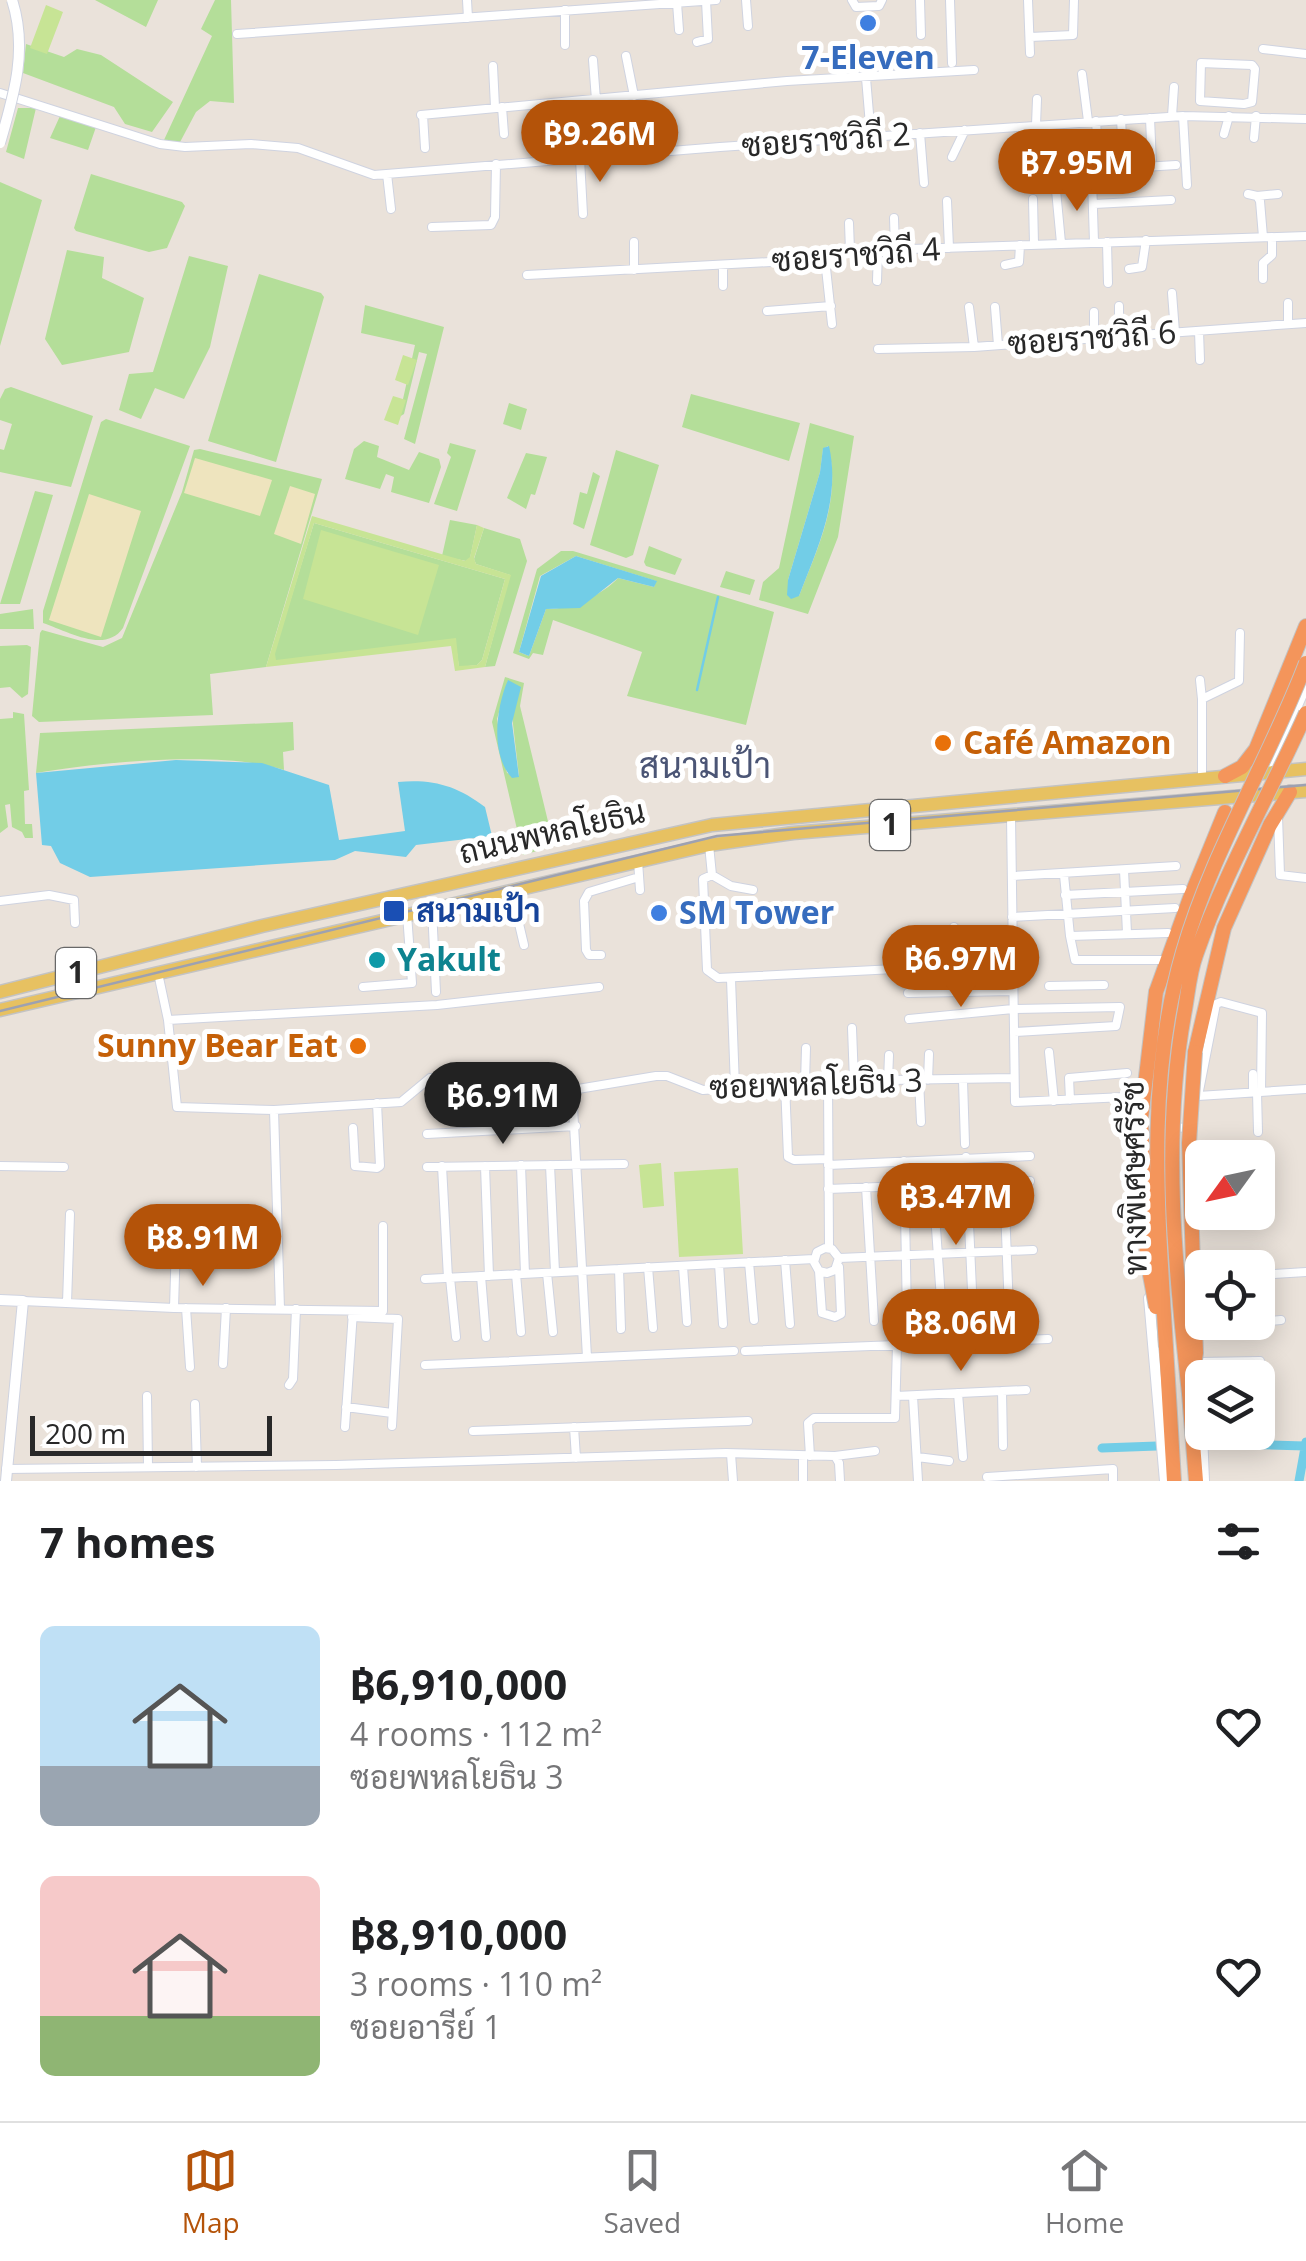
<!DOCTYPE html>
<meta charset="utf-8">
<style>
body{margin:0;font-family:"Open Sans",Sarabun,sans-serif;background:#f6f6f6;color:#202124;height:100vh;display:flex;flex-direction:column;font-size:38px;white-space:nowrap}
*{box-sizing:border-box;margin:0}
p{font-size:32px;color:#757577}
.icon{flex:none;width:55px;height:55px;fill:none;stroke:currentColor;stroke-width:2;stroke-linecap:round;stroke-linejoin:round}
.map{position:relative;height:1481px;overflow:hidden}
.sheet{display:flex;flex-direction:column;background:#fff;flex:1}
.sheet>*{flex:none}
.needle{width:65px;rotate:237deg}
.buttons{position:absolute;left:1185px;top:1140px;display:grid;gap:20px}
.buttons a{display:grid;place-items:center;width:90px;height:90px;border-radius:15px;background:#fff;box-shadow:0 5px 25px #0003;font-size:50px}
.scale{position:absolute;left:30px;bottom:25px;width:242px;box-sizing:border-box;padding-left:10px;border:5px solid #282828;border-top:0;font-size:28px;line-height:35px;white-space:nowrap;color:#282828;-webkit-text-stroke:8px #fff;paint-order:stroke}
.price{position:absolute;translate:-50% -85px;padding:0 22px;border-radius:35px;background:#b45309;color:#fff;font-size:32px;line-height:65px;filter:drop-shadow(0 2px 5px #0008)}
.price::after{content:'';position:absolute;left:50%;top:60px;width:30px;height:22px;margin-left:-15px;background:inherit;clip-path:polygon(0 0,100% 0,50% 100%)}
.price.on{background:#222;color:#fff}
ul{padding:0;list-style:none}
li{display:flex;align-items:center;gap:30px;height:250px;padding:0 40px}
li span{display:grid;place-items:center;flex:none;width:280px;height:200px;border-radius:15px;color:#555}
li>.icon{margin-inline-start:auto}
span .icon{width:120px;height:120px;fill:#fffc;stroke-width:1}
li b{font-size:42px}
h2{display:flex;justify-content:space-between;align-items:center;height:120px;padding:0 40px;font-size:42px}
.dock{display:flex;justify-content:space-around;align-items:center;height:140px;border-top:2px solid #e0e0e0;background:#fff;font-size:28px;color:#757577}
.dock a{display:grid;justify-items:center;gap:5px}
.dock .on{color:#b45309}
.map>svg:first-child{display:block}
.green{fill:#b4de99;fill-rule:evenodd}
.sand{fill:#eee4be}
.pitch{fill:#c7e495;fill-rule:evenodd}
.water{fill:#72cde7}
.lines{fill:none;stroke-linecap:round;stroke-linejoin:round}
.stream{stroke:#72cde7;stroke-width:2.5}
.canal{stroke:#72cde7;stroke-width:9}
.minor-casing{stroke:#cfd3e0;stroke-width:10}
.tertiary-casing{stroke:#cfd3e0;stroke-width:12}
.primary-casing{stroke:#c3c3c3;stroke-width:15}
.motorway-casing{stroke:#c3c3c3;stroke-width:16}
.minor{stroke:#fff;stroke-width:8}
.tertiary{stroke:#fff;stroke-width:10}
.primary{stroke:#e7c161;stroke-width:12}
.motorway{stroke:#f4955b;stroke-width:14}
.rail{stroke:#9da1b1;stroke-width:2.5}
.tertiary-bridge-casing{stroke:#cfd3e0;stroke-width:12;stroke-linecap:butt}
.motorway-bridge-casing{stroke:#c3c3c3;stroke-width:16;stroke-linecap:butt}
.tertiary-bridge{stroke:#fff;stroke-width:10}
.motorway-bridge{stroke:#f4955b;stroke-width:14}
.shop-dot{fill:#3f7fe0;stroke:#fff;stroke-width:4}
.food-dot{fill:#e8710a;stroke:#fff;stroke-width:4}
.transit-dot{fill:#1a4fb4;stroke:#fff;stroke-width:4}
.culture-dot{fill:#0f9aa8;stroke:#fff;stroke-width:4}
.labels{text-anchor:middle;stroke-width:10;stroke-linejoin:round;paint-order:stroke}
.shield{fill:#fff;stroke:#686868;stroke-width:2.5}
.shield-label{font-size:30px;font-weight:bold;fill:#282828}
.shop-label{font-size:32px;font-weight:bold;fill:#366cbe;stroke:#fff}
.street-label{font-size:32px;fill:#282828;stroke:#fff}
.food-label{font-size:32px;font-weight:bold;fill:#c56008;stroke:#fff;text-anchor:start}
.transit-label{font-size:32px;font-weight:bold;fill:#164399;stroke:#fff;text-anchor:start}
.culture-label{font-size:32px;font-weight:bold;fill:#0d838f;stroke:#fff;text-anchor:start}
.neighbourhood-label{font-size:35px;fill:#4b5575;stroke:#fff}
</style>
<div class="map">
<svg width="1306" height="1481" viewBox="0 0 1306 1481">
<rect width="100%" height="100%" fill="#eae2da"/>
<path class="green" d="M 95,0 L 158,0 L 146,27 Z
M 215,0 L 231,0 L 234,103 L 210,101 L 196,112 L 179,144 L 164,140 L 212,36 L 201,29 Z
M 26,44 L 64,57 L 77,49 L 101,55 L 173,102 L 152,132 L 125,124 L 114,107 L 23,73 Z
M 18,108 L 36,108 L 24,159 L 6,152 Z
M 60,116 L 96,127 L 88,150 L 50,138 Z
M 91,174 L 182,202 L 185,206 L 167,248 L 149,252 L 76,231 L 74,228 Z
M 0,182 L 42,200 L 0,346 Z
M 67,250 L 104,257 L 102,278 L 144,298 L 129,352 L 62,365 L 45,339 Z
M 189,256 L 228,266 L 210,347 L 184,399 L 155,388 L 141,419 L 119,410 L 129,374 L 153,372 Z
M 259,274 L 321,293 L 324,297 L 276,462 L 208,441 Z
M 365,305 L 444,327 L 415,444 L 404,439 L 427,354 L 419,352 L 404,414 L 399,417 L 415,345 L 361,333 Z
M 11,387 L 93,416 L 71,487 L 0,472 L 0,449 L 4,450 L 12,424 L 0,420 L 0,399 L 5,389 Z
M 691,394 L 800,423 L 789,461 L 682,427 Z
M 509,403 L 527,409 L 521,430 L 503,424 Z
M 106,419 L 190,446 L 123,628 C 105,654 67,631 43,623 L 43,611 L 101,422 Z
M 810,423 L 854,436 L 838,537 L 808,614 L 759,600 L 763,582 L 779,568 ZM 828,446 C 842,499 818,547 799,596 L 788,580 L 820,472 L 823,449 Z
M 364,441 L 379,446 L 377,457 L 409,470 L 419,452 L 439,459 L 441,467 L 429,503 L 391,492 L 394,477 L 386,474 L 380,489 L 345,479 L 354,449 Z
M 450,443 L 476,450 L 457,511 L 434,504 L 451,457 L 447,453 Z
M 200,449 L 322,479 L 266,667 L 210,674 L 213,715 L 39,722 L 32,716 L 40,633 L 42,630 L 103,647 L 122,638 L 182,492 L 194,450 Z
M 616,450 L 659,465 L 633,555 L 626,558 L 590,545 Z
M 526,453 L 547,457 L 535,495 L 531,494 L 526,509 L 507,498 Z
M 593,472 L 600,476 L 584,529 L 573,524 L 580,492 L 587,494 Z
M 35,491 L 53,495 L 20,604 L 0,604 Z
M 450,520 L 477,525 L 470,558 L 466,561 L 442,556 Z
M 314,523 L 505,579 L 482,660 L 477,665 L 459,667 L 455,639 L 275,661 L 274,654 Z
M 484,528 L 520,539 L 527,561 L 495,666 L 485,667 L 510,575 L 476,564 L 474,559 Z
M 649,546 L 682,559 L 675,575 L 646,566 L 644,562 Z
M 561,551 L 573,551 L 774,612 L 746,725 L 627,696 L 642,652 L 553,620 L 543,655 L 533,653 L 529,659 L 513,653 L 537,569 ZM 576,556 L 656,581 L 654,587 L 618,578 C 603,595 568,610 546,609 L 529,656 L 519,652 L 540,576 Z
M 726,571 L 755,580 L 750,595 L 720,587 Z
M 33,609 L 34,629 L 0,629 L 0,614 Z
M 27,645 L 31,647 L 28,694 L 22,698 L 10,687 L 0,688 L 0,646 Z
M 505,677 L 524,683 L 520,706 L 554,846 L 523,855 L 492,722 ZM 508,681 L 519,776 L 507,773 L 497,719 Z
M 13,712 L 24,714 L 29,790 L 24,791 L 25,824 L 32,824 L 33,838 L 25,838 L 22,832 L 12,827 L 10,804 L 5,805 L 8,827 L 0,833 L 0,719 L 13,718 Z
M 293,722 L 294,750 L 283,752 L 284,770 C 224,750 100,762 36,773 L 40,733 Z"/>
<path class="sand" d="M 195,458 L 272,480 L 260,516 L 184,493 Z
M 290,486 L 315,494 L 301,544 L 274,534 Z
M 89,494 L 141,511 L 101,637 L 49,620 Z"/>
<path class="pitch" d="M 46,5 L 63,12 L 47,54 L 30,48 Z
M 403,355 L 417,360 L 408,385 L 395,380 Z
M 393,396 L 406,400 L 398,425 L 384,420 Z
M 312,516 L 465,561 L 470,557 L 477,525 L 484,528 L 474,558 L 476,564 L 511,575 L 485,667 L 455,671 L 451,646 L 266,667 ZM 314,523 L 505,579 L 482,660 L 477,665 L 459,666 L 456,638 L 276,660 L 275,654 Z
M 321,530 L 439,565 L 418,635 L 303,599 Z
M 661,1163 L 664,1206 L 643,1208 L 639,1165 Z
M 738,1168 L 743,1254 L 679,1257 L 674,1172 Z"/>
<path class="water" d="M 829,446 C 841,499 818,547 799,596 L 791,599 L 787,595 L 788,580 L 820,472 L 823,448 Z
M 576,556 L 657,581 L 654,587 L 618,578 L 580,608 L 546,609 L 529,656 L 519,652 L 541,576 Z
M 508,680 L 521,687 L 512,723 L 519,777 L 512,778 C 490,754 496,708 508,680 Z
M 176,760 L 262,763 L 329,785 L 339,840 L 405,831 L 398,782 C 434,779 457,786 485,807 L 492,836 L 416,845 L 406,857 L 355,851 L 335,860 L 90,877 L 60,863 L 51,846 L 42,845 L 36,773 Z"/>
<g class="lines">
<path class="stream" d="M 697,690 L 718,597"/>
<path class="canal" d="M 1209,1443 L 1305,1446
M 1102,1448 L 1157,1446
M 1299,1481 L 1306,1442"/>
<defs>
<path id="minor" d="M 467,0 L 468,18
M 746,0 L 748,26
M 852,0 L 856,7 L 879,6 L 882,0
M 920,0 L 921,35
M 950,0 L 952,63
M 1028,0 L 1030,53
M 677,3 L 679,30
M 565,10 L 565,45
M 237,34 L 716,0
M 1030,37 L 1073,35 L 1074,0
M 697,42 L 708,39 L 706,1
M 1263,49 L 1306,54
M 626,56 L 634,96
M 593,60 L 596,100
M 1201,63 L 1252,65 L 1255,69 L 1252,102 L 1244,104 L 1200,101 Z
M 493,66 L 495,107
M 1082,74 L 1088,121
M 866,78 L 871,137
M 0,93 L 160,144 L 185,147 L 251,144 L 298,148 L 374,175 L 720,147 L 1183,116 L 1306,119
M 502,107 L 504,134
M 421,115 L 787,81 L 974,70
M 423,115 L 425,148
M 1172,116 L 1174,87
M 1183,116 L 1187,185
M 1150,118 L 1152,165
M 1121,119 L 1123,155
M 1096,121 L 1098,152
M 1036,125 L 1037,99
M 920,133 L 924,183
M 1224,134 L 1229,116
M 1254,138 L 1256,116
M 952,157 L 965,130
M 580,159 L 583,214
M 1095,170 L 1176,165
M 387,174 L 391,209
M 1092,179 L 1094,242
M 1056,190 L 1061,243
M 1248,194 L 1257,196 L 1260,201 L 1263,237
M 1257,196 L 1278,194
M 1033,199 L 1034,244
M 947,201 L 949,248
M 1094,204 L 1171,200
M 894,218 L 895,250
M 849,223 L 850,251
M 432,227 L 491,225 L 495,217 L 496,164
M 1107,242 L 1108,283
M 825,259 L 832,324
M 723,265 L 723,286
M 1005,265 L 1019,262 L 1020,245
M 1129,269 L 1142,267 L 1146,240
M 634,270 L 634,242
M 527,275 L 825,259 L 850,251 L 1306,236
M 1263,279 L 1263,263 L 1272,255 L 1272,237
M 877,281 L 878,250
M 1172,293 L 1175,332
M 969,307 L 974,347
M 995,307 L 998,345
M 767,311 L 831,306
M 1288,324 L 1288,303
M 1199,331 L 1200,360
M 1119,335 L 1119,306
M 1094,336 L 1094,312
M 878,349 L 974,347 L 1306,323
M 1200,680 L 1202,699
M 1202,778 L 1202,699 L 1239,681 L 1240,633
M 1011,816 L 1015,1102 L 1125,1097 L 1132,1101 L 1134,1122 L 1138,1126 L 1191,1128
M 1278,816 L 1280,875 L 1306,878
M 709,845 L 712,875 L 731,886 L 753,890
M 638,861 L 640,890
M 1124,870 L 1127,933
M 712,875 L 703,879 L 707,970 L 718,978 L 1013,963
M 1064,875 L 1070,936 L 1075,960 L 1162,960
M 1012,876 L 1176,866
M 511,890 L 524,945
M 1065,895 L 1183,889
M 0,901 L 49,895 L 74,900 L 75,923
M 432,908 L 436,992
M 1012,917 L 1175,908
M 954,927 L 959,991
M 1070,936 L 1168,933
M 601,955 L 589,955 L 586,950 L 584,901 L 589,892 L 639,877
M 158,973 L 168,1020 L 177,1107 L 274,1110 L 401,1102 L 430,1078 L 472,1079 L 494,1099 L 524,1098 L 656,1076 L 667,1076 L 703,1090 L 828,1081 L 1014,1078
M 731,979 L 735,1087
M 1049,986 L 1104,985
M 363,987 L 412,983 L 407,914
M 908,993 L 1013,991
M 909,1019 L 1013,1009 L 1120,1007 L 1116,1026 L 1014,1032
M 168,1020 L 437,1005 L 599,987
M 852,1028 L 854,1081
M 1049,1052 L 1054,1101
M 1253,1074 L 1253,1092
M 919,1080 L 921,1122
M 928,1080 L 929,1054
M 963,1080 L 965,1144
M 828,1081 L 829,1248
M 888,1081 L 889,1055
M 805,1083 L 806,1048
M 785,1084 L 788,1157 L 794,1160 L 828,1159
M 572,1089 L 587,1357
M 1257,1092 L 1258,1132
M 1198,1096 L 1216,1004 L 1221,1002 L 1262,1013 L 1261,1092
M 1198,1096 L 1306,1089
M 1070,1100 L 1069,1078 L 1127,1073
M 274,1110 L 280,1309
M 353,1128 L 355,1166 L 377,1168 L 380,1166 L 377,1103
M 427,1134 L 576,1126
M 966,1157 L 973,1312
M 904,1161 L 907,1316
M 521,1165 L 525,1274
M 550,1165 L 555,1272
M 828,1165 L 1030,1156
M 0,1166 L 64,1167
M 442,1166 L 448,1278
M 485,1166 L 489,1276
M 427,1167 L 624,1164
M 1004,1182 L 1009,1311
M 933,1185 L 942,1314
M 866,1187 L 874,1321
M 828,1189 L 1030,1181
M 839,1258 L 835,1270 L 827,1273 L 819,1271 L 814,1262 L 817,1252 L 825,1248 L 832,1249 L 839,1258 L 1033,1250
M 785,1260 L 790,1324
M 749,1262 L 754,1320
M 719,1264 L 723,1324
M 683,1266 L 687,1322
M 648,1267 L 653,1328
M 619,1269 L 621,1329
M 819,1271 L 822,1313 L 835,1317 L 841,1314 L 839,1267
M 547,1273 L 553,1332
M 516,1274 L 521,1332
M 1258,1275 L 1306,1272
M 481,1276 L 486,1337
M 450,1278 L 456,1337
M 425,1279 L 814,1259
M 23,1301 L 174,1308 L 383,1311 L 383,1226
M 67,1303 L 70,1214
M 174,1308 L 177,1209
M 186,1308 L 190,1367
M 352,1317 L 398,1319 L 392,1426
M 1258,1322 L 1281,1320
M 745,1351 L 1048,1339
M 1200,1361 L 1205,1481
M 1200,1362 L 1260,1361
M 223,1364 L 226,1308
M 425,1365 L 734,1351
M 289,1385 L 293,1379 L 296,1309
M 1002,1391 L 1003,1446
M 958,1393 L 963,1457
M 147,1396 L 148,1467
M 896,1396 L 1026,1390
M 913,1396 L 918,1481
M 195,1404 L 197,1467
M 346,1407 L 392,1413
M 345,1427 L 353,1312
M 574,1427 L 576,1458
M 473,1431 L 748,1421
M 731,1454 L 733,1481
M 810,1456 L 808,1423 L 814,1418 L 895,1418 L 897,1345
M 835,1456 L 875,1451
M 803,1457 L 803,1481
M 917,1457 L 949,1461
M 6,1469 L 336,1465 L 726,1453 L 835,1456 L 839,1463 L 840,1481
M 987,1477 L 1113,1469 L 1113,1481"/>
<path id="tertiary" d="M 1268,772 L 1306,685
M 1149,1298 L 1165,1481
M 0,1300 L 23,1301 L 6,1481"/>
<path id="primary" d="M 0,992 L 262,926 L 712,825 L 1306,769
M 0,1010 L 709,845 L 793,833 L 1306,791"/>
<path id="motorway" d="M 1225,776 L 1242,767 L 1256,749 L 1306,626
M 1156,992 L 1190,898 L 1225,812
M 1195,1052 L 1224,928 L 1270,825 L 1290,792
M 1166,1347 L 1174,1481
M 1189,1393 L 1196,1481"/>
</defs>
<use href="#minor" class="minor-casing"/>
<use href="#tertiary" class="tertiary-casing"/>
<use href="#primary" class="primary-casing"/>
<use href="#motorway" class="motorway-casing"/>
<use href="#minor" class="minor"/>
<use href="#tertiary" class="tertiary"/>
<use href="#primary" class="primary"/>
<use href="#motorway" class="motorway"/>
<path class="rail" d="M 0,1011 L 717,836 L 1306,785"/>
<defs>
<path id="tertiary-bridge" d="M 0,143 C 14,95 28,49 12,0"/>
<path id="motorway-bridge" d="M 1156,1307 L 1147,1259 L 1141,1119 L 1156,992
M 1166,1347 C 1158,1213 1145,1082 1183,952 C 1212,851 1269,760 1306,663
M 1192,1378 L 1196,1353 L 1189,1143 L 1195,1052
M 1189,1393 C 1175,1268 1162,1139 1184,1015 C 1188,995 1189,974 1196,955 C 1225,871 1270,794 1306,713"/>
</defs>
<use href="#tertiary-bridge" class="tertiary-bridge-casing"/>
<use href="#motorway-bridge" class="motorway-bridge-casing"/>
<use href="#tertiary-bridge" class="tertiary-bridge"/>
<use href="#motorway-bridge" class="motorway-bridge"/>
</g>
<g class="shop-dot">
<circle cx="868" cy="23" r="10"/>
<circle cx="659" cy="913" r="10"/>
</g>
<g class="food-dot">
<circle cx="943" cy="743" r="10"/>
<circle cx="358" cy="1046" r="10"/>
</g>
<rect class="transit-dot" x="382" y="899" width="24" height="24" rx="5"/>
<circle class="culture-dot" cx="377" cy="960" r="10"/>
<g class="labels">
<g class="shield">
<rect x="870" y="800" width="40" height="50" rx="8"/>
<rect x="56" y="948" width="40" height="50" rx="8"/>
</g>
<g class="shield-label">
<text x="890" y="835">1</text>
<text x="76" y="983">1</text>
</g>
<g class="shop-label">
<text x="868" y="69">7-Eleven</text>
<text x="679" y="924" text-anchor="start">SM Tower</text>
</g>
<g class="street-label">
<text transform="translate(826 140) rotate(-4)" y="11">ซอยราชวิถี 2</text>
<text transform="translate(856 255) rotate(-4)" y="11">ซอยราชวิถี 4</text>
<text transform="translate(1092 338) rotate(-4)" y="11">ซอยราชวิถี 6</text>
<text transform="translate(552 832) rotate(-13)" y="11">ถนนพหลโยธิน</text>
<text transform="translate(816 1084) rotate(-2)" y="11">ซอยพหลโยธิน 3</text>
<text transform="translate(1134 1178) rotate(-91)" y="11">ทางพิเศษศรีรัช</text>
</g>
<g class="food-label">
<text x="963" y="754">Café Amazon</text>
<text x="338" y="1057" text-anchor="end">Sunny Bear Eat</text>
</g>
<g class="transit-label">
<text x="416" y="922">สนามเป้า</text>
</g>
<g class="culture-label">
<text x="397" y="971">Yakult</text>
</g>
<g class="neighbourhood-label">
<text x="705" y="778">สนามเป้า</text>
</g>
</g>
</svg>
<div class="buttons">
<a><svg class="needle" viewBox="-14 -14 28 28"><path d="M0-13l5 13h-10z" fill="#e53935"/><path d="M0 13l5-13h-10z" fill="#757577"/></svg></a>
<a><svg class="icon" aria-label="locate" viewBox="0 0 24 24"><circle cx="12" cy="12" r="6"/><path d="M12 2v4M12 18v4M2 12h4M18 12h4"/></svg></a>
<a><svg class="icon" aria-label="layers" viewBox="0 0 24 24"><path d="M12 4l9 5-9 5-9-5zM3 14l9 5 9-5"/></svg></a>
</div>
<div class="scale">200 m</div>
<b class="price" style="left:600px;top:185px">฿9.26M</b>
<b class="price" style="left:1077px;top:214px">฿7.95M</b>
<b class="price" style="left:961px;top:1010px">฿6.97M</b>
<b class="price on" style="left:503px;top:1147px">฿6.91M</b>
<b class="price" style="left:956px;top:1248px">฿3.47M</b>
<b class="price" style="left:203px;top:1289px">฿8.91M</b>
<b class="price" style="left:961px;top:1374px">฿8.06M</b>
</div>
<section class="sheet">
<h2>7 homes<svg class="icon" aria-label="filters" viewBox="0 0 24 24"><path d="M4 7h16M4 17h16"/><circle cx="9" cy="7" r="2"/><circle cx="15" cy="17" r="2"/></svg></h2>
<ul>
<li><span style="background:linear-gradient(#bfe0f5 70%,#9aa5b1 0)"><svg class="icon" aria-label="home" viewBox="0 0 24 24"><path d="M3 11l9-7 9 7M6 9v11h12V9"/></svg></span><div><b>฿6,910,000</b><p>4 rooms · 112 m²</p><p>ซอยพหลโยธิน 3</p></div><svg class="icon" aria-label="heart" viewBox="0 0 24 24"><path d="M12 20l-8-8c-3-5 5-10 8-4 3-6 11-1 8 4z"/></svg></li>
<li><span style="background:linear-gradient(#f6c9c9 70%,#8fb573 0)"><svg class="icon" aria-label="home" viewBox="0 0 24 24"><path d="M3 11l9-7 9 7M6 9v11h12V9"/></svg></span><div><b>฿8,910,000</b><p>3 rooms · 110 m²</p><p>ซอยอารีย์ 1</p></div><svg class="icon" aria-label="heart" viewBox="0 0 24 24"><path d="M12 20l-8-8c-3-5 5-10 8-4 3-6 11-1 8 4z"/></svg></li>
</ul>
</section>
<nav class="dock">
<a class="on"><svg class="icon" aria-label="map" viewBox="0 0 24 24"><path d="M3 6l6-2 6 2 6-2v14l-6 2-6-2-6 2zM9 4v14M15 6v14"/></svg>Map</a>
<a><svg class="icon" aria-label="saved" viewBox="0 0 24 24"><path d="M7 4h10v16l-5-4-5 4z"/></svg>Saved</a>
<a><svg class="icon" aria-label="home" viewBox="0 0 24 24"><path d="M3 11l9-7 9 7M6 9v11h12V9"/></svg>Home</a>
</nav>
